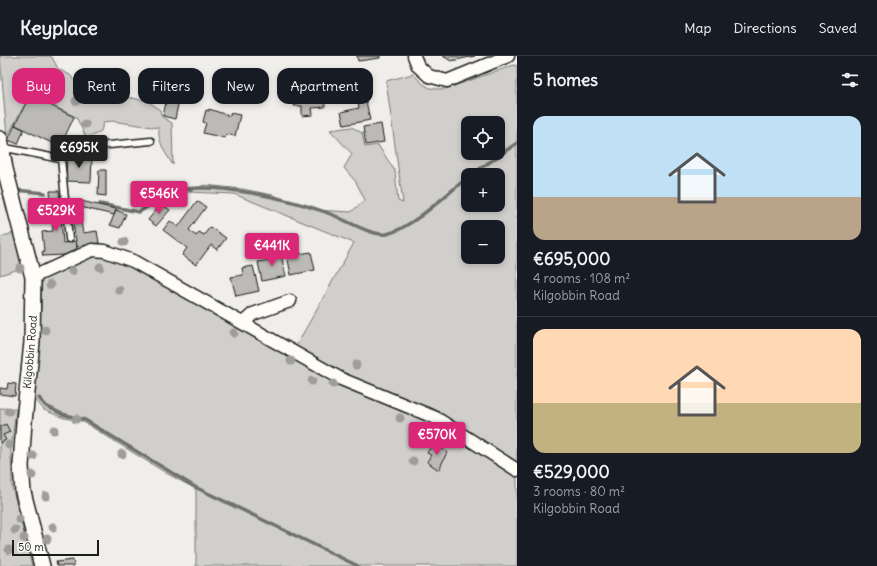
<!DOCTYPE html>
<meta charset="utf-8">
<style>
body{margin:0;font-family:Delius,sans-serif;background:#20242c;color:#f1f3f6;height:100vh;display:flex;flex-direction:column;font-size:15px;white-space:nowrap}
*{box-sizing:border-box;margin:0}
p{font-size:13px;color:#9ea1a6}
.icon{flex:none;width:22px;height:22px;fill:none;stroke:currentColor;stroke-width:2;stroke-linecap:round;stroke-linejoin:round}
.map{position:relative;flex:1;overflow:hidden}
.drawer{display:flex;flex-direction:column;background:#171b24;width:360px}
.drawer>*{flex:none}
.hud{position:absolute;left:12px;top:12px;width:380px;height:36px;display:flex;gap:8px}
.tools{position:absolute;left:461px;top:60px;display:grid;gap:8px}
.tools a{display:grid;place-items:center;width:44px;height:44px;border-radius:8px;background:#171b24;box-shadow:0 2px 6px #0003;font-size:20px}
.scale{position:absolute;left:12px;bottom:10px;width:87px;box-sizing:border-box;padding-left:4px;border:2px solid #1c1c1c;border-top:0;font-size:11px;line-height:14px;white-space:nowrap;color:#1c1c1c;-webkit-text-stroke:3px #fdfcf7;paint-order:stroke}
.price{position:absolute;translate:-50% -34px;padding:0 9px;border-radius:4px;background:#db2777;color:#fff;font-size:13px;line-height:26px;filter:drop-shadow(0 1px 2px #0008)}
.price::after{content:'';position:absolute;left:50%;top:24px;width:12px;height:9px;margin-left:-6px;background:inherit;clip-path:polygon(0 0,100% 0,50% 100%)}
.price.selected{background:#222;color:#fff}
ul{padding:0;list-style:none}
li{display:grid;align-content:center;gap:8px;height:212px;padding:0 16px}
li+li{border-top:1px solid #363941}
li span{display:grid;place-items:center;height:124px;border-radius:12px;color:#555}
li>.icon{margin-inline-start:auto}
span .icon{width:72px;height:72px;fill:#fffc;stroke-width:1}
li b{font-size:17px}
h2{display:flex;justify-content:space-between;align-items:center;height:48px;padding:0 16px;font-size:17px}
.tag{padding:0 14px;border-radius:12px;background:#171b24;box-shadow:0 2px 6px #0003;font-size:14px;line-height:36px}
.tag.selected{background:#db2777;color:#fff}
header{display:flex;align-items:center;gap:24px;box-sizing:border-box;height:56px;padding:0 20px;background:#171b24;border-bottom:1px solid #363941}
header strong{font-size:19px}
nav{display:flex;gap:22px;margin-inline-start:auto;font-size:14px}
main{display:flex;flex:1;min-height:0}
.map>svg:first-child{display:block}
.green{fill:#d0cfcc;stroke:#767674;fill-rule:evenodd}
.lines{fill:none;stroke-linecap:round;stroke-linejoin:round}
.stream{stroke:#706f6d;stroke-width:3.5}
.building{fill:#bbbab6;stroke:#1c1c1c}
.service-casing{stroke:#1c1c1c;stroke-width:9}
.minor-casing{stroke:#1c1c1c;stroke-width:15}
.tertiary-casing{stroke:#1c1c1c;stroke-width:18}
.service{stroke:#fdfcf7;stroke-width:6}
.minor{stroke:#fdfcf7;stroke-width:12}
.tertiary{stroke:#fdfcf7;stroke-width:15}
.tree{fill:#9e9d9b}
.labels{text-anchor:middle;stroke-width:3;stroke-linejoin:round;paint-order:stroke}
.street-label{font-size:11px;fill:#1c1c1c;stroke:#fdfcf7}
</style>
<header>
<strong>Keyplace</strong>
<nav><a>Map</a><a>Directions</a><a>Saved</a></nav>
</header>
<main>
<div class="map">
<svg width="517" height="510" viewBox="0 0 517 510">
<rect width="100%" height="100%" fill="#f0eeea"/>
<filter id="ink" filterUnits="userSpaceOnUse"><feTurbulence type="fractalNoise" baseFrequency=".025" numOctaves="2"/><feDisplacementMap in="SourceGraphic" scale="8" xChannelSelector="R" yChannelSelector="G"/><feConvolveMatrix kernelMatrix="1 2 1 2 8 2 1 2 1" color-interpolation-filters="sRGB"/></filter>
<g filter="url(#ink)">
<path class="green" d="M 0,0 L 49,0 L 52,1 L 58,13 L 70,19 L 82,33 L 148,45 L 160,54 L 162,61 L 172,67 L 173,109 C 166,98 157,85 159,72 L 112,65 L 104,66 L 101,75 L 87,83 L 76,61 L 30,39 L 7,81 Z
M 514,9 L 517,10 L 517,510 L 196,510 L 196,433 L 166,417 L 82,365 L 64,362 L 44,354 L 35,343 L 41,250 L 42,220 L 95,196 L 113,200 L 296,298 L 404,344 L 350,320 L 296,290 L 354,187 L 234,138 L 188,136 L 204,129 L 242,133 L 273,139 L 315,154 L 351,156 L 365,144 L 356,126 L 344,112 L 352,98 L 330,74 L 352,71 L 362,77 L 365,91 L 378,89 L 395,115 L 398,145 L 403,147 L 386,25 L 413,18 L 423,28 L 430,32 L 438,33 L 445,33 ZM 468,67 L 498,67 L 498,97 L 468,97 ZM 468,119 L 498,119 L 498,149 L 468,149 ZM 468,171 L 498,171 L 498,201 L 468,201 Z
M 14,177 L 22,212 L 0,219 L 0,181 Z
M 0,352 L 16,353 L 11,395 L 12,430 L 32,510 L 0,510 Z"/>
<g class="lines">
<path class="stream" d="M 471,119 L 517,87
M 15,134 L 45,137
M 100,148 L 139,156 C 149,150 160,142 171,137 C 206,122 298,145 333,159 C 345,164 374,181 387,178 C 412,172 447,138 468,121
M 39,342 L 46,350 L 62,358 L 85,364 L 195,431 L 358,510"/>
</g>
<path class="building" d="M 357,0 L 380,0 L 380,2 L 358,5 Z
M 443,0 L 475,0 L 451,5 Z
M 324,32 L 325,51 L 312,52 L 313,59 L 302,60 L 302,50 L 294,50 L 293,34 Z
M 30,39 L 74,61 L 60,91 L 15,69 Z
M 167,42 L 179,44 L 175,63 L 163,60 Z
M 366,45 L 370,64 L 344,69 L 341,56 L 359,52 L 358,46 Z
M 209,53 L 230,60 L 230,57 L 240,59 L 235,80 L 226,78 L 225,82 L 203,77 L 206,67 L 203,66 L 206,54 L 209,55 Z
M 381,68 L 384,86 L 366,89 L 363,71 Z
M 15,69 L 24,73 L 18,88 L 8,84 Z
M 67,100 L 92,101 L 91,126 L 66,125 Z
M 99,114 L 106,114 L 106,140 L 98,139 Z
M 50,135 L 59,135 L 63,187 L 76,185 L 77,191 L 76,193 L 65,199 L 43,200 L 42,196 L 44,195 L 42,176 L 53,175 Z
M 81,145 L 116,153 L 116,154 L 114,159 L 80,151 Z
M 197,145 L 206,151 L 189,174 L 196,180 L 199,176 L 204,179 L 210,171 L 226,182 L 217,194 L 211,189 L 196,209 L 182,199 L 187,192 L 163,174 L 170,165 L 178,171 Z
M 161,148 L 170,154 L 156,170 L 148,164 Z
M 78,149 L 83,177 L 97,175 L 99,187 L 77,191 L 70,150 Z
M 116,154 L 126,158 L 120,172 L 110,169 Z
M 297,192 L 299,198 L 311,196 L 315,214 L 291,219 L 286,194 Z
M 280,195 L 286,220 L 262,225 L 258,206 L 270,204 L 269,197 Z
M 253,210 L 259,235 L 236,240 L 231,221 L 243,219 L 242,212 Z
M 8,327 L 16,328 L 15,340 L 0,338 L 0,332 L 7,333 Z
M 6,368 L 10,376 L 3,379 L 6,384 L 0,387 L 0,371 Z
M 434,386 L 443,391 L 442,393 L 447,396 L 439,414 L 427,406 L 431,399 L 427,397 Z
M 73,504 L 74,510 L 57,510 L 56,506 Z"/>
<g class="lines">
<defs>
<path id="service" d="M 3,95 L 11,93 L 61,103 L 69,183
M 61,103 L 67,93 L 151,85"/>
<path id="minor" d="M 414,0 L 418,10 L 429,20 L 447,25 L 508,0
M 33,221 L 92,194 L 105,195 L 133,205 L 341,323 L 436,362 L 517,414
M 244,266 L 253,258 L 290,245"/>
<path id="tertiary" d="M 0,83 L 5,113 L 33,221 L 32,286 L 24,366 L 21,410 L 23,436 L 42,510"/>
</defs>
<use href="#service" class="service-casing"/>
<use href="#minor" class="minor-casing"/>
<use href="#tertiary" class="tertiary-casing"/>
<use href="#service" class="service"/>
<use href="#minor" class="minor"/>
<use href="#tertiary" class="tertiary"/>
</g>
<g class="tree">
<circle cx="24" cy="22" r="4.5"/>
<circle cx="76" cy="45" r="4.5"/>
<circle cx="85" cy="68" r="4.5"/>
<circle cx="124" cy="186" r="4.5"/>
<circle cx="100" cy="211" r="4.5"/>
<circle cx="20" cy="212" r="4.5"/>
<circle cx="72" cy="215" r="4.5"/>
<circle cx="50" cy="229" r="4.5"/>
<circle cx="119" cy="234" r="4.5"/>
<circle cx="45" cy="274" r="4.5"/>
<circle cx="234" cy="277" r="4.5"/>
<circle cx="291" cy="305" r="4.5"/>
<circle cx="356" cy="309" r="4.5"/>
<circle cx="312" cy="325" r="4.5"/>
<circle cx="333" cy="328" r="4.5"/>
<circle cx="9" cy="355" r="4.5"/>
<circle cx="400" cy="362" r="4.5"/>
<circle cx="76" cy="363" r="4.5"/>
<circle cx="54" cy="374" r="4.5"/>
<circle cx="9" cy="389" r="4.5"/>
<circle cx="122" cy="398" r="4.5"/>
<circle cx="33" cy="400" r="4.5"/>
<circle cx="413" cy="405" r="4.5"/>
<circle cx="32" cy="419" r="4.5"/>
<circle cx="46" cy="440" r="4.5"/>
<circle cx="19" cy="463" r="4.5"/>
<circle cx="53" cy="471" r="4.5"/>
<circle cx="15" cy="474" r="4.5"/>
<circle cx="24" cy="482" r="4.5"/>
<circle cx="47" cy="483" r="4.5"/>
<circle cx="9" cy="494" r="4.5"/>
</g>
</g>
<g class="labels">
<g class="street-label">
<text transform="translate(30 296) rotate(-85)" y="4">Kilgobbin Road</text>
</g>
</g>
</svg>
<div class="tools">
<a><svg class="icon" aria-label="locate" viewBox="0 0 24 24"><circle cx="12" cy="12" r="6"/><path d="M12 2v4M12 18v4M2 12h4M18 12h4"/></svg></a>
<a>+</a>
<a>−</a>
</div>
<div class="scale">50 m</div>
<b class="price selected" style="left:79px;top:113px">€695K</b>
<b class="price" style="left:159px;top:159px">€546K</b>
<b class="price" style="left:56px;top:176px">€529K</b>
<b class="price" style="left:272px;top:211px">€441K</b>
<b class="price" style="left:437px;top:400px">€570K</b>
<div class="hud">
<a class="tag selected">Buy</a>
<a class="tag">Rent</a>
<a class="tag">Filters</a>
<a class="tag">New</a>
<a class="tag">Apartment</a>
</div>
</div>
<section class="drawer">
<h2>5 homes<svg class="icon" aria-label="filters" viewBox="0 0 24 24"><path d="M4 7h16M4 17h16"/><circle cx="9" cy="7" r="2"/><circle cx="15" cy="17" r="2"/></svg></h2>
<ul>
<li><span style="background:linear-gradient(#bfe0f5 65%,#b9a48a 0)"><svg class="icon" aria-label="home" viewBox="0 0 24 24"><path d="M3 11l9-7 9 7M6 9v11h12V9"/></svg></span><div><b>€695,000</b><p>4 rooms · 108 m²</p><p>Kilgobbin Road</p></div></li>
<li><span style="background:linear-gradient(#ffd9b3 60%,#c2b280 0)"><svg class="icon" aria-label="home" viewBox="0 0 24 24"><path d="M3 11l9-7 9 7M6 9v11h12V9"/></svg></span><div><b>€529,000</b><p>3 rooms · 80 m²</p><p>Kilgobbin Road</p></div></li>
</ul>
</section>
</main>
